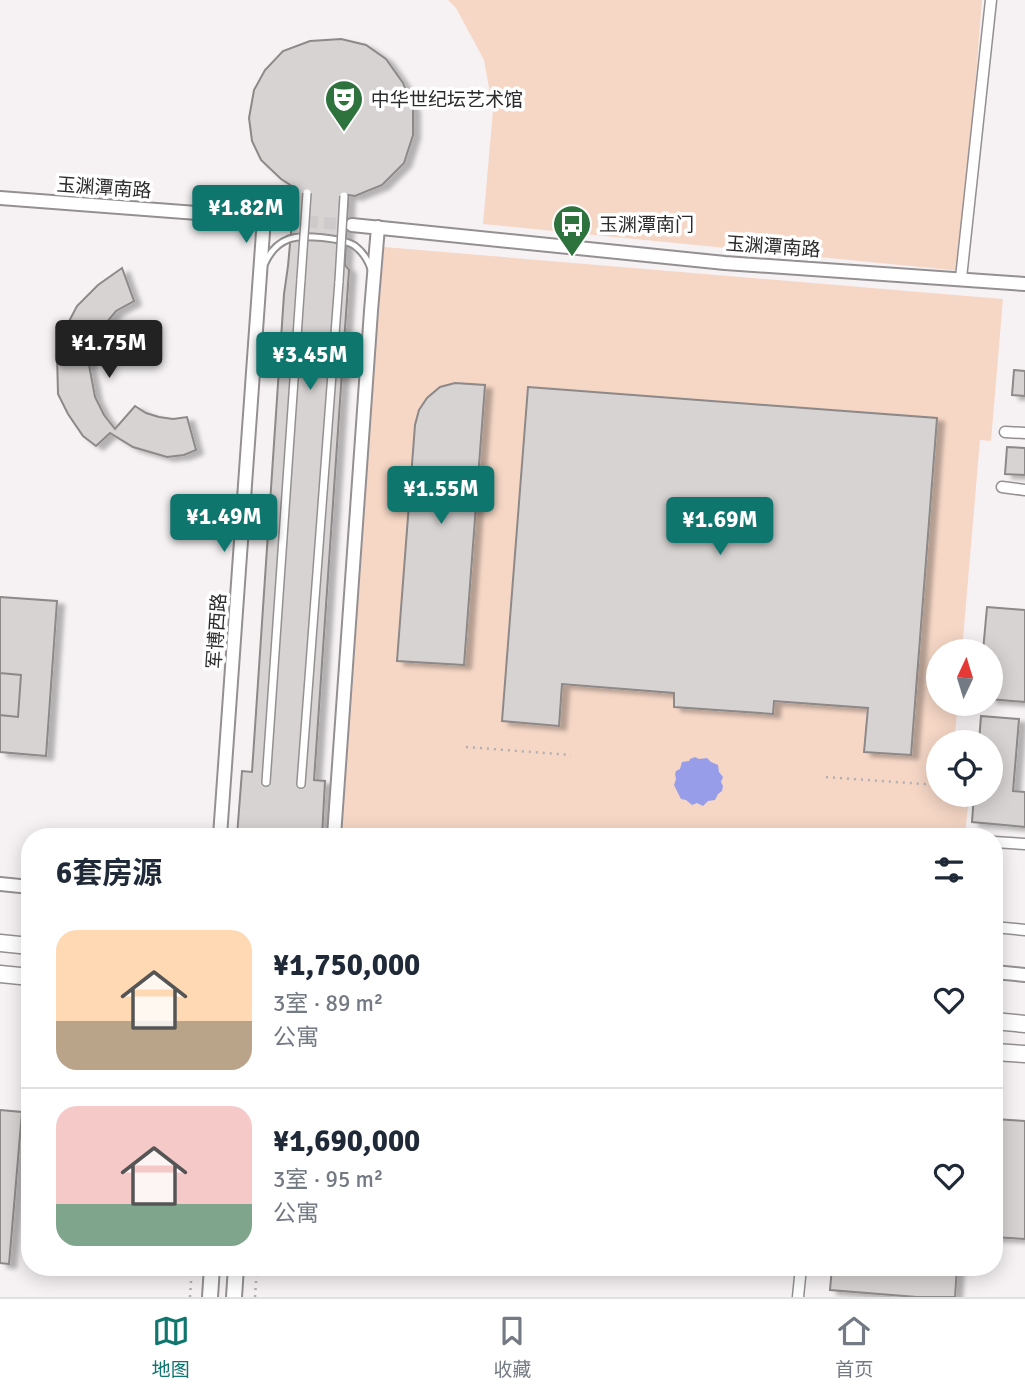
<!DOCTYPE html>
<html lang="zh">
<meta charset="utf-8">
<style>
body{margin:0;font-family:Signika,"Noto Sans SC",sans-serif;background:#f2f2f3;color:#1f2937;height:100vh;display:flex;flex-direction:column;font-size:26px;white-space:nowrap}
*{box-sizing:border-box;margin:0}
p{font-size:23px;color:#747a83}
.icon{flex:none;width:38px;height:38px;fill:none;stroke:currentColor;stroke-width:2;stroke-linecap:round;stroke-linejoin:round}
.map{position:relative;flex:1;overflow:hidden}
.sheet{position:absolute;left:21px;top:828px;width:982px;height:448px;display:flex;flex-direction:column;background:#fff;border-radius:28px;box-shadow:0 4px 18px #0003}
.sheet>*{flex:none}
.needle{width:46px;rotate:4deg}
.fabs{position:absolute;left:926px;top:639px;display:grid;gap:14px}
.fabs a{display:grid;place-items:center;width:77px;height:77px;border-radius:50%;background:#fff;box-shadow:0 4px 18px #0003;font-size:35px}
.price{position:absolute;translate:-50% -60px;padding:0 16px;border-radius:7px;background:#0f766e;color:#fff;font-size:23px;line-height:46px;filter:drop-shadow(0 2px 4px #0008)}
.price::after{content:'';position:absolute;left:50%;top:42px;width:21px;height:16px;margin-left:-10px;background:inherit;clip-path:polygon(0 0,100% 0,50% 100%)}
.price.selected{background:#222;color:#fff}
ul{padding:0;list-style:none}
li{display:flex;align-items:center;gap:21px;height:175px;padding:0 35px}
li+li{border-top:2px solid #e0e1e3}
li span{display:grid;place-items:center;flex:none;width:196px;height:140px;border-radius:21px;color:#555}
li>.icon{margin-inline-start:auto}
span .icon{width:84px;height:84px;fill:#fffc;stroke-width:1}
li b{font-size:30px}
h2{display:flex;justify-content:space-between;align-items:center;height:84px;padding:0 35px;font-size:30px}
.dock{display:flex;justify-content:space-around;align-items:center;height:98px;border-top:2px solid #e0e1e3;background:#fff;font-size:19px;color:#747a83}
.dock a{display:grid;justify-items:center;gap:4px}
.dock .selected{color:#0f766e}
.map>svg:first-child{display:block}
.green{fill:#f6d7c6}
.water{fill:#989dea}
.building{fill:#d8d3d3;stroke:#8d8989;stroke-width:2;filter:url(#shadow)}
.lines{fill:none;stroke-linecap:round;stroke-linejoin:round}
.tertiary-tunnel{stroke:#cecacc;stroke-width:12;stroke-dasharray:12 6;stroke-linecap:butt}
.service-casing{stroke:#949092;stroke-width:9}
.pedestrian-casing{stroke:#949092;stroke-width:10}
.minor-casing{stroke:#949092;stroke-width:13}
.tertiary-casing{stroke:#949092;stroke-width:16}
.secondary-casing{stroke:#949092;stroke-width:18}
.trunk-casing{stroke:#949092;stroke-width:19}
.path{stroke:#b2afb1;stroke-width:2.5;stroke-dasharray:2 5;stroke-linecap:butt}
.service{stroke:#fff;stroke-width:5}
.pedestrian{stroke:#fff;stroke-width:7}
.minor{stroke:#fff;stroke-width:10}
.tertiary{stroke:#fff;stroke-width:12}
.secondary{stroke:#fff;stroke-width:14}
.trunk{stroke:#fff;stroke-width:16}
.pedestrian-bridge-casing{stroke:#949092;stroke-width:10;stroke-linecap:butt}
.pedestrian-bridge{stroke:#fff;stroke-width:7}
.labels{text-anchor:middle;stroke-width:7;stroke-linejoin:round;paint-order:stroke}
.poi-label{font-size:19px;fill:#2d2b2c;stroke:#fff;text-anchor:start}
.street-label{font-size:19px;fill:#2d2b2c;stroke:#fff}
</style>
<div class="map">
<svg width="1025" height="1297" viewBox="0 0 1025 1297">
<defs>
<filter id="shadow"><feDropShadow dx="7" dy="4" stdDeviation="2" flood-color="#0004"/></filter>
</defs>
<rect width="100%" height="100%" fill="#f6f2f4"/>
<path class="green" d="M 448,0 L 982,0 L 961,271 L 483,224 L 493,110 L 484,60 L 456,8 Z
M 384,247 L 1003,299 L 991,441 L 980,440 L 962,651 L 938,651 L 938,704 L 958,704 L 954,742 L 938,742 L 938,794 L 969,795 L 965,836 L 335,836 Z"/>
<path class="water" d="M 695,757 L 699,759 L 707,758 L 711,762 L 718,765 L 719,772 L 723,777 L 721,782 L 723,786 L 722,791 L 718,794 L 715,800 L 708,801 L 703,806 L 697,803 L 692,805 L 686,800 L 681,799 L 674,785 L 676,779 L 675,774 L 676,771 L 680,769 L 682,762 L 689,761 L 690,759 Z"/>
<path class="building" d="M 341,39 L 366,45 L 386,59 L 403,83 L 413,109 L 413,135 L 404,163 L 382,185 L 355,196 L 348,195 L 345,265 L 349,270 L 314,780 L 325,781 L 322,836 L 237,836 L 242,771 L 252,772 L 284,294 L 288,266 L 295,188 L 281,179 L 261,160 L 252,141 L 249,118 L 254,90 L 265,70 L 283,51 L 310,41 Z
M 122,268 L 134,301 L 116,311 L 97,334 L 89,365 L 95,397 L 104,415 L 115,429 L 135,406 L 146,413 L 159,417 L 173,419 L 187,417 L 196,450 L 184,455 L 167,457 L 133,447 L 110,433 L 96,446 L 83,436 L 68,414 L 58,394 L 57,354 L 65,329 L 77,306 L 98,285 Z
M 1014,370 L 1025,371 L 1025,396 L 1012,395 Z
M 455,383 L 485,385 L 464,665 L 397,661 L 415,425 L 419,410 L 427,398 L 440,387 Z
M 528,387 L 937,418 L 911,755 L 864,752 L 868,708 L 774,701 L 773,714 L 674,707 L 674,693 L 562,684 L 559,726 L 502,721 Z
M 1007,447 L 1025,448 L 1025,475 L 1005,474 Z
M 0,597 L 57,601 L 46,756 L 0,752 Z
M 987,607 L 1025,610 L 1025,702 L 990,699 L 990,651 L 983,651 Z
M 0,673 L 21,675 L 18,717 L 0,715 Z
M 981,716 L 1019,719 L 1013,791 L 1025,792 L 1025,827 L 972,822 L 974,794 L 990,794 L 990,742 L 979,742 Z
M 0,1110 L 22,1112 L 9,1264 L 0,1263 Z
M 994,1119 L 1025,1121 L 1025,1239 L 994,1237 Z
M 832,1267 L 957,1267 L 955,1297 L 917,1297 L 830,1290 Z"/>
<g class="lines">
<path class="tertiary-tunnel" d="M 288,220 L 352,225"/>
<defs>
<path id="service" d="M 265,263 C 270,252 278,243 289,239 C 302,234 343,238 355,246 C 363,252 368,260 371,269"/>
<path id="pedestrian" d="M 266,782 L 301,279
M 301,784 L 339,281"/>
<path id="minor" d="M 961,278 L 991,0
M 1005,432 L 1025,433
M 1002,487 L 1025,490
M 994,842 L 1025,844
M 994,927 L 1025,930
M 798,1297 L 801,1267"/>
<path id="tertiary" d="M 0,198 L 288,220
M 352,225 L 725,263 L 1025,284
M 220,836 L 264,218
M 334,836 L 371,311 L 378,227
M 0,884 L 30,887
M 994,972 L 1025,975"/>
<path id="secondary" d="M 210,1297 L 212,1267
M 234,1297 L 236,1267"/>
<path id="trunk" d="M 0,943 L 30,946
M 0,974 L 30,977
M 994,1021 L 1025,1024
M 994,1052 L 1025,1054"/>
</defs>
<use href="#service" class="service-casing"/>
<use href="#pedestrian" class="pedestrian-casing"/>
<use href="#minor" class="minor-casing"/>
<use href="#tertiary" class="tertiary-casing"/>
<use href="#secondary" class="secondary-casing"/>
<use href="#trunk" class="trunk-casing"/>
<path class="path" d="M 466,747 L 571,755
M 826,777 L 938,785
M 190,1297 L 192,1267
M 255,1297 L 257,1267"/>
<use href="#service" class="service"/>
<use href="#pedestrian" class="pedestrian"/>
<use href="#minor" class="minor"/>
<use href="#tertiary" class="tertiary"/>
<use href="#secondary" class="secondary"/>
<use href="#trunk" class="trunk"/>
<defs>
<path id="pedestrian-bridge" d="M 301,279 L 307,193
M 339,281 L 344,196"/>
</defs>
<use href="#pedestrian-bridge" class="pedestrian-bridge-casing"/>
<use href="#pedestrian-bridge" class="pedestrian-bridge"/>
</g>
<defs>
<symbol id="theatre-pin" viewBox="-11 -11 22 30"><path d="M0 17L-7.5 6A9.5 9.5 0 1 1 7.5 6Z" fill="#2e723d" stroke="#fff"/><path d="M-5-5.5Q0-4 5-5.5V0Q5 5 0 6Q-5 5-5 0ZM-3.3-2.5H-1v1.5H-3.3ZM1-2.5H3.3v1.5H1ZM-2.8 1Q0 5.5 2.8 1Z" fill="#fff"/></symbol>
<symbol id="bus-pin" viewBox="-11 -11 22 30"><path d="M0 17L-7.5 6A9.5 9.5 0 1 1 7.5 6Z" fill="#2e723d" stroke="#fff"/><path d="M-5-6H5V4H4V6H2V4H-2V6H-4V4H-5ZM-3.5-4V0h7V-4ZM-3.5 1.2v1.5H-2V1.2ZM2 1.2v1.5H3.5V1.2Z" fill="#fff"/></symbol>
</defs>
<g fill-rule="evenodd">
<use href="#theatre-pin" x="322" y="77" width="44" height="60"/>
<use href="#bus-pin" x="550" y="202" width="44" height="60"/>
</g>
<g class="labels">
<g class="poi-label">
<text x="371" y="106">中华世纪坛艺术馆</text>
<text x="599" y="231">玉渊潭南门</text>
</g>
<g class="street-label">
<text transform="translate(104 187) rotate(4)" y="7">玉渊潭南路</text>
<text transform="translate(773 246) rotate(4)" y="7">玉渊潭南路</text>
<text transform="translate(216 631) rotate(-86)" y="7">军博西路</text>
</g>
</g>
</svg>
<div class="fabs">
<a><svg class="needle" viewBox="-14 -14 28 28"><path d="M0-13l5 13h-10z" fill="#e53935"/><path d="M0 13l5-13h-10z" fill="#747a83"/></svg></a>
<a><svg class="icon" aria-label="locate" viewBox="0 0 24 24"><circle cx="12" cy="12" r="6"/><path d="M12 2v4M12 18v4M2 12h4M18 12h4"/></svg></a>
</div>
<b class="price" style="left:246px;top:245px">¥1.82M</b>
<b class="price selected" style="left:109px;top:380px">¥1.75M</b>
<b class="price" style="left:310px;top:392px">¥3.45M</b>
<b class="price" style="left:441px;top:526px">¥1.55M</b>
<b class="price" style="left:224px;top:554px">¥1.49M</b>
<b class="price" style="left:720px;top:557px">¥1.69M</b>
<section class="sheet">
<h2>6套房源<svg class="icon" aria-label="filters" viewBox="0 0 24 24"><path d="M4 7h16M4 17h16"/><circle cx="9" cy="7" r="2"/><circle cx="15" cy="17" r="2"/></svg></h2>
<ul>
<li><span style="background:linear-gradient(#ffd9b3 65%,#b9a48a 0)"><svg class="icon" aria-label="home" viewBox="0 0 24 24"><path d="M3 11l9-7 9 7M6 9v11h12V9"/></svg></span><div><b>¥1,750,000</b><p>3室 · 89 m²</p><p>公寓</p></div><svg class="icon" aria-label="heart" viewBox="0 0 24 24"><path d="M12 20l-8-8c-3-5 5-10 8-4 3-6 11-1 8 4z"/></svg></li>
<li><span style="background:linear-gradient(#f6c9c9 70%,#7fa58c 0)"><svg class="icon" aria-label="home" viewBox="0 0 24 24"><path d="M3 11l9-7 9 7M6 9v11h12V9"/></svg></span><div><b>¥1,690,000</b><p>3室 · 95 m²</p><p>公寓</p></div><svg class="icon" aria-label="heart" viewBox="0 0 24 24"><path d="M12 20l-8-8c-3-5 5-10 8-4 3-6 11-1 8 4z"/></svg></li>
</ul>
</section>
</div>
<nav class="dock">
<a class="selected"><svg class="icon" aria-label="map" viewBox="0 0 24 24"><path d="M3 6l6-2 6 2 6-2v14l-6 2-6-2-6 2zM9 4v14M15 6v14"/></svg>地图</a>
<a><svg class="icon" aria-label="saved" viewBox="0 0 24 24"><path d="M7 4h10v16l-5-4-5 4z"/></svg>收藏</a>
<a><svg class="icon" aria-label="home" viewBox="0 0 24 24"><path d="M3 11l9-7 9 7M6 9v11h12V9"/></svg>首页</a>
</nav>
